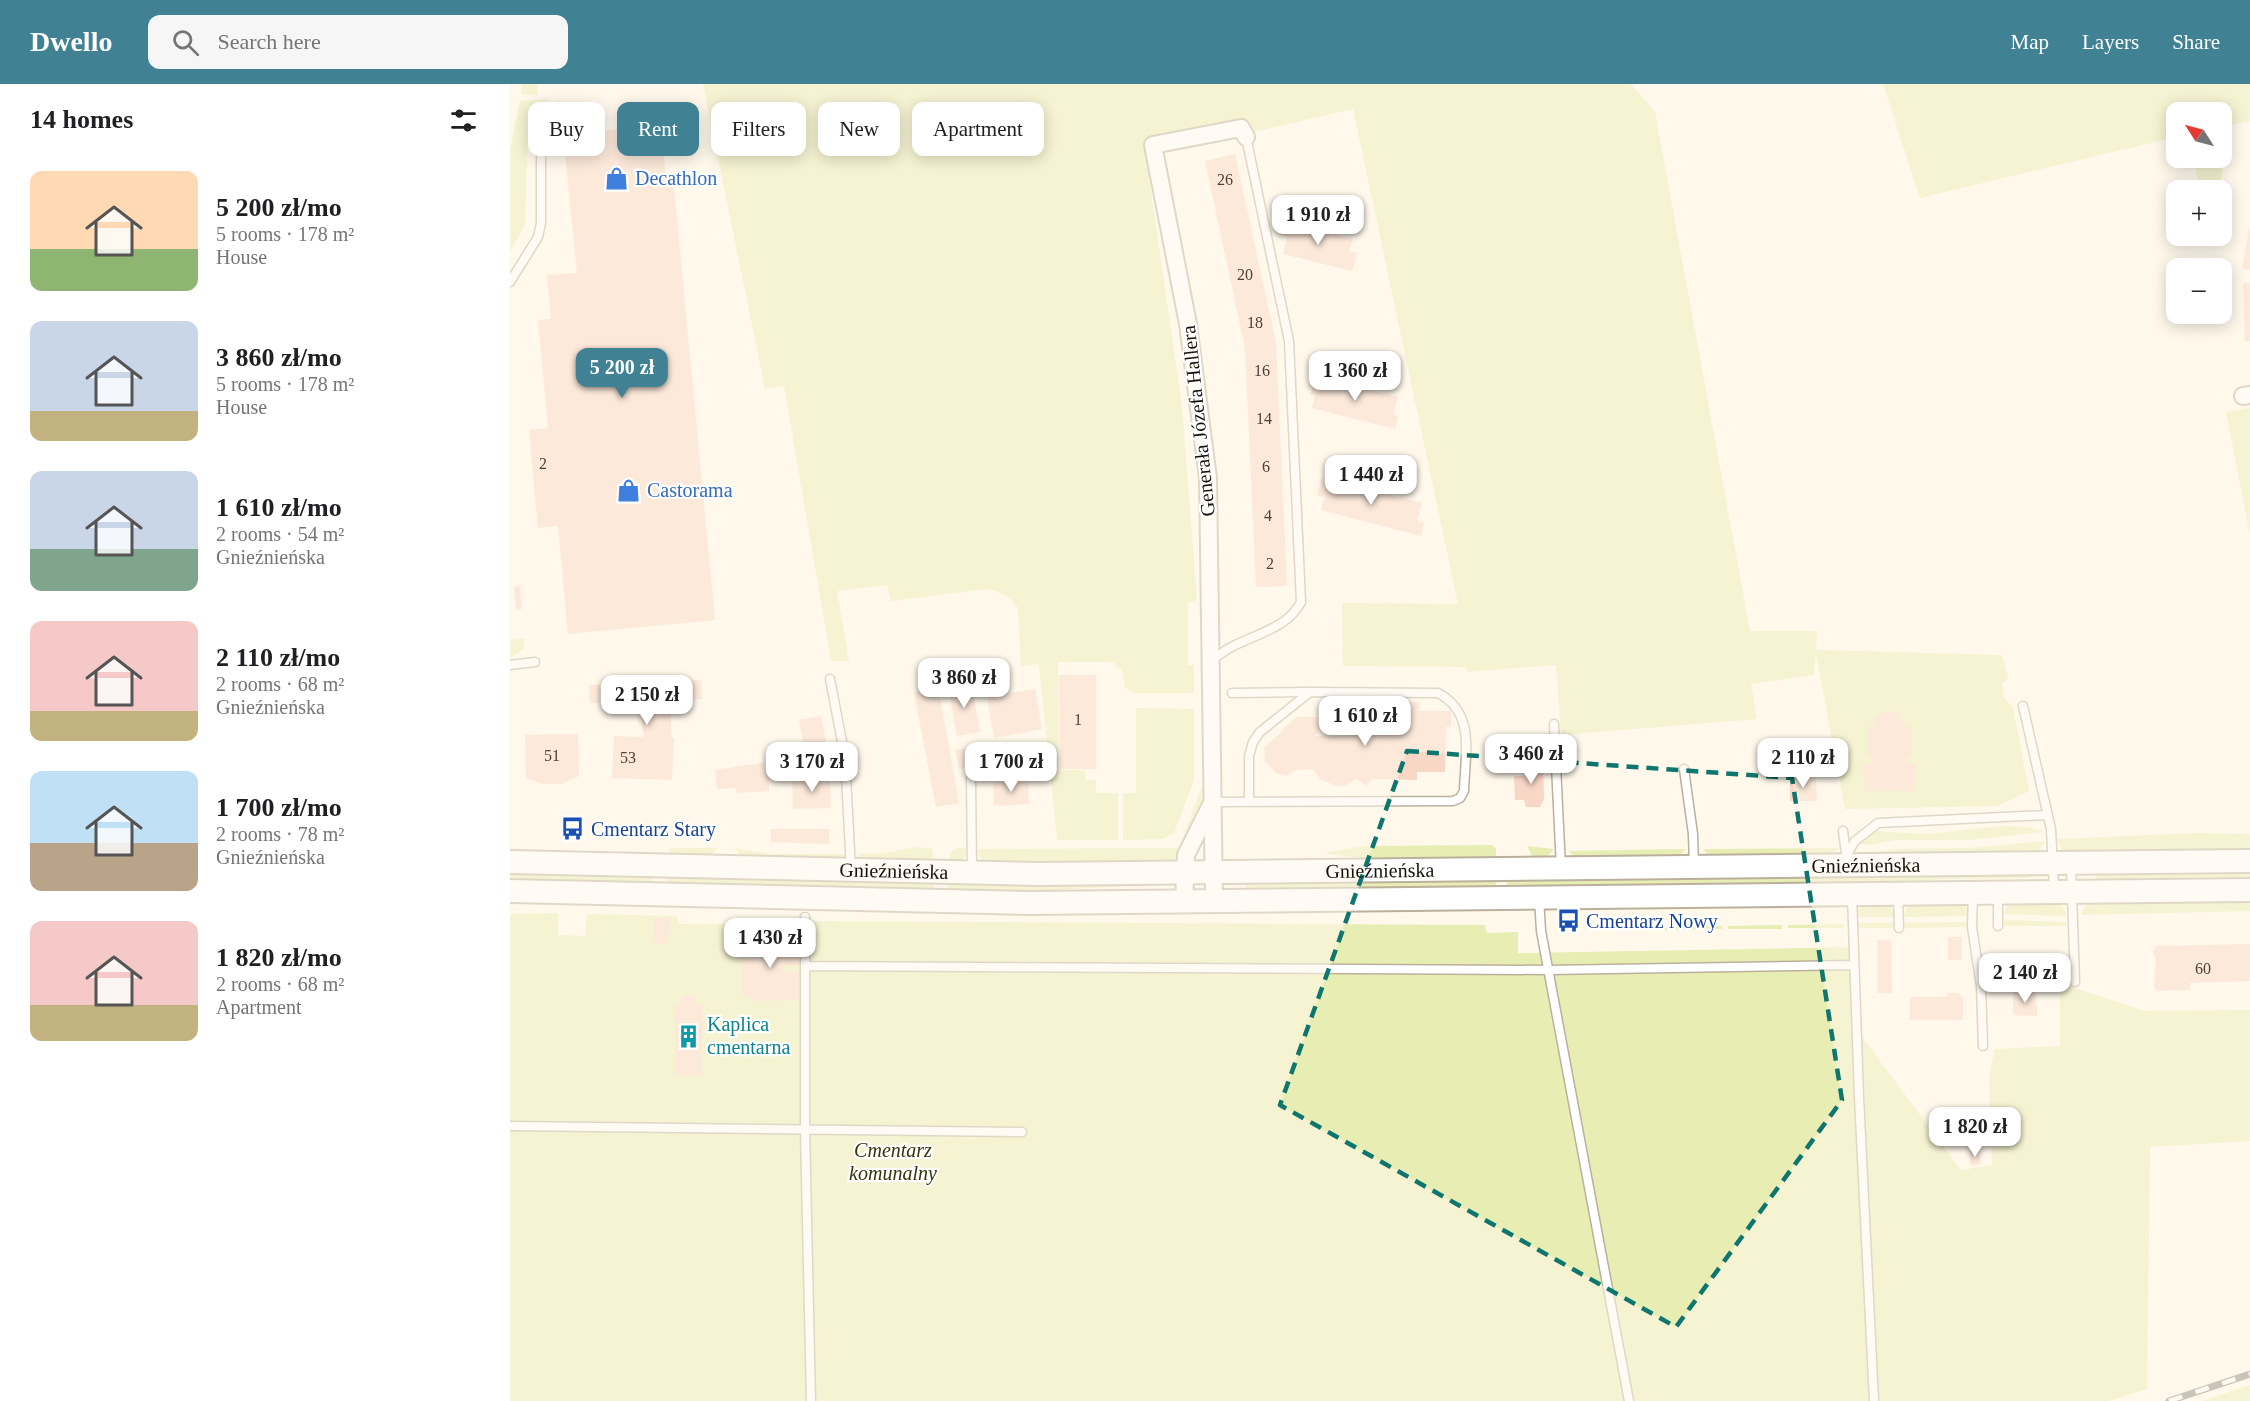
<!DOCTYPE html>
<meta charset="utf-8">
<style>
body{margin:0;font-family:Georgia,serif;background:#f6f6f6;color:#202124;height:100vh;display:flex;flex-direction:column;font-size:22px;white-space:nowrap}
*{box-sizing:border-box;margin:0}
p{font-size:20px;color:#757577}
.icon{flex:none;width:33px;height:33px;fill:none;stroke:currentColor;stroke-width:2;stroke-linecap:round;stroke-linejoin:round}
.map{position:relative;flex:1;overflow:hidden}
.details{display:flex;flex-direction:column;background:#fff;width:510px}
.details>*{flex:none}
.top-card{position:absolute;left:18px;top:18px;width:570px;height:54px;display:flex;gap:12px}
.needle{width:39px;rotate:306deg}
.tools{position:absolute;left:1656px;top:18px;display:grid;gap:12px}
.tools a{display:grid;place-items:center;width:66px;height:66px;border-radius:12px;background:#fff;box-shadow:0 3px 15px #0003;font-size:30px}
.price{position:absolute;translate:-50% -51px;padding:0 14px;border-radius:12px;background:#fff;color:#222;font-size:20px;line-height:39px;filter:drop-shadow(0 2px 3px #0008)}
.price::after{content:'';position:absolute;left:50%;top:36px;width:18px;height:14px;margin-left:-9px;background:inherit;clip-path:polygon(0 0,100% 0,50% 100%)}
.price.current{background:#408194;color:#fff}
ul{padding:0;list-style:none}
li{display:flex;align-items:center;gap:18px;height:150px;padding:0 30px}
li span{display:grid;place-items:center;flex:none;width:168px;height:120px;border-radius:12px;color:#555}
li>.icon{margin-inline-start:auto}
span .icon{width:72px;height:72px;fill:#fffc;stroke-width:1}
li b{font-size:26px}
h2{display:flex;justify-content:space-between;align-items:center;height:72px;padding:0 30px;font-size:26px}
.chip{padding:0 21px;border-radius:12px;background:#fff;box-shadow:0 3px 15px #0003;font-size:21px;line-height:54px}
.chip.current{background:#408194;color:#fff}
header{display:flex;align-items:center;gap:36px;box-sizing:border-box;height:84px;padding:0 30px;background:#408194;color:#fff}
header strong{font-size:28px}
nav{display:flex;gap:33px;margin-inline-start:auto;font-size:21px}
.search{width:420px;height:54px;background:#f6f6f6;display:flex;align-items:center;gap:15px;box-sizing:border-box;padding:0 21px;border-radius:12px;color:#757577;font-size:22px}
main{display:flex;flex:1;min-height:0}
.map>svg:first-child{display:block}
.green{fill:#e8edb4}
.building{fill:#f9d7c6}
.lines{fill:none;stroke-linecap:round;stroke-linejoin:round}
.lane-casing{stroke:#bbb09c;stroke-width:11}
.street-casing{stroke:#bbb09c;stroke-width:20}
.secondary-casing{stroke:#bbb09c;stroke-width:26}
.lane{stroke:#fff;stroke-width:8}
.street{stroke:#fff;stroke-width:16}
.secondary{stroke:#fff;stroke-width:22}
.rail-casing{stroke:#8a857a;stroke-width:7}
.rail{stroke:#fff;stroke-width:4.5;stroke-dasharray:14;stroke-linecap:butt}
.marked{fill:none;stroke:#0f766e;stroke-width:4.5;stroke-dasharray:12 8;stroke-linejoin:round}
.labels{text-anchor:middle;stroke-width:4.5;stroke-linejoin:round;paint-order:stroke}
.number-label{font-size:16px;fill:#4e4238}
.shop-label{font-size:20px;fill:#366cbe;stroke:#fff;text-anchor:start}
.street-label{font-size:20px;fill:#151109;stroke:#fff}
.transit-label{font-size:20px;fill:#164399;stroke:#fff;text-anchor:start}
.culture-label{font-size:20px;fill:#0d838f;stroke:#fff;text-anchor:start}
.park-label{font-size:20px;font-style:italic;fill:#323407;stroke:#fff}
</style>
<header>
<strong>Dwello</strong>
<div class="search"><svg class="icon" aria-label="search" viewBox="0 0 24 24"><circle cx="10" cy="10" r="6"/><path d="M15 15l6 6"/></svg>Search here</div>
<nav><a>Map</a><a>Layers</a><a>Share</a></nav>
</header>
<main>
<section class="details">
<h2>14 homes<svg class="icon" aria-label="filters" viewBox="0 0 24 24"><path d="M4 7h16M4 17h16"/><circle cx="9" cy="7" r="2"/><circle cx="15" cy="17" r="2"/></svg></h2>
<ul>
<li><span style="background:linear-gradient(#ffd9b3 65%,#8fb573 0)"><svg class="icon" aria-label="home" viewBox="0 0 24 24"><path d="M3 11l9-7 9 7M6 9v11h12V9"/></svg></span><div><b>5 200 zł/mo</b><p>5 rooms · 178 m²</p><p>House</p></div></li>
<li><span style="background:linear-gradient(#c9d6e8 75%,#c2b280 0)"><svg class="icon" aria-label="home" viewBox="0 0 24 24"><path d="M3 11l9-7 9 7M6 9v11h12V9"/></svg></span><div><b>3 860 zł/mo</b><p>5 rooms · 178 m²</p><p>House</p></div></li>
<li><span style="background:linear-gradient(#c9d6e8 65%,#7fa58c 0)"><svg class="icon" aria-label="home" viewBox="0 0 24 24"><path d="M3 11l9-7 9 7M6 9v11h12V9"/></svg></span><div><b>1 610 zł/mo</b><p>2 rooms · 54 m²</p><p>Gnieźnieńska</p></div></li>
<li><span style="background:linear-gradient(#f6c9c9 75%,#c2b280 0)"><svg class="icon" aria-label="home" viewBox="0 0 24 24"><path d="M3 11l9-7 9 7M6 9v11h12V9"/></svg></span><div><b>2 110 zł/mo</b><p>2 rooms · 68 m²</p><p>Gnieźnieńska</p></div></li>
<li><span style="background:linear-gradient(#bfe0f5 60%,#b9a48a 0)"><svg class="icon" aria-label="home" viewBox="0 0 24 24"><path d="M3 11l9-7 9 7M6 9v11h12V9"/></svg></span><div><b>1 700 zł/mo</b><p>2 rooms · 78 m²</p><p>Gnieźnieńska</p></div></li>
<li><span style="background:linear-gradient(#f6c9c9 70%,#c2b280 0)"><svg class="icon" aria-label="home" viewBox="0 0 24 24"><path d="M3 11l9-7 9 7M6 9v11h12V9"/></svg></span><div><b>1 820 zł/mo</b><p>2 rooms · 68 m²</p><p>Apartment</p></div></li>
</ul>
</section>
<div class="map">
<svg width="1740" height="1317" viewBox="0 0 1740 1317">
<rect width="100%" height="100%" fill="#fff8eb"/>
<path class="green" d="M 12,0 L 27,0 L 28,11 L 11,10 Z
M 193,0 L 1121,0 L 1145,28 L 1240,547 L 1307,547 L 1306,566 L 1492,571 L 1498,594 L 1492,599 L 1494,614 L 1503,623 L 1519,707 L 1487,722 L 1335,725 L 1306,570 L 1304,591 L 1241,600 L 1247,635 L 1051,651 L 1046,581 L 957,588 L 956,583 L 833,582 L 832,519 L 948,520 L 843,25 L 636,73 L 672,322 L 687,516 L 678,519 L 678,581 L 684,581 L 684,609 L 624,609 L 615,603 L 612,587 L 603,578 L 548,578 L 549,686 L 575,686 L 575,696 L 586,696 L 586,709 L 608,709 L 608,756 L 547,756 L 529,580 L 511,582 L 508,524 C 501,512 490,508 477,505 L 381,517 L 377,501 L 327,507 L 339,577 L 321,577 L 274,302 L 255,305 Z
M 1373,0 L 1740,0 L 1740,37 L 1721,41 L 1709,106 L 1689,106 L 1684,74 L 1712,74 L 1712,28 L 1666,28 L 1666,53 L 1410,114 Z
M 40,15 C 27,23 23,28 23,44 L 18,45 L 15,141 L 0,168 L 0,66 L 10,17 Z
M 1740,324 L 1740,452 L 1716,328 Z
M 15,554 L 13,565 L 0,574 L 0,556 Z
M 626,624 L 684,625 L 684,696 L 664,749 L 653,755 L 613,756 L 613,709 L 626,709 Z
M 694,698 C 694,716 689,733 681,749 L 674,749 Z
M 1492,742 L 1518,743 L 1535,748 L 1458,756 L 1385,756 L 1359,761 L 1349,759 L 1363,747 L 1416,750 Z
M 1687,749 L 1740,750 L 1740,768 L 1553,768 L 1547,755 Z
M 1535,757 L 1528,768 L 1349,770 L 1347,767 L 1359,770 L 1387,765 L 1458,764 Z
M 982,761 L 986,765 L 986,776 L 877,777 L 813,769 L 855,762 Z
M 1017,762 L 1044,765 L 1036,774 L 1023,774 Z
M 407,763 L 422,765 L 424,779 L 357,778 L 348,770 L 374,769 Z
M 166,764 L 208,764 L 198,773 L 158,772 L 160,765 Z
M 224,764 L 258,770 L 337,770 L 331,775 L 234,774 Z
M 447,764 L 457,764 L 456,771 L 449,780 L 439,780 L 440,768 Z
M 674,764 L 661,778 L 475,779 L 469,773 L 468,765 Z
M 1329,764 L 1320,772 L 1199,772 L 1193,765 Z
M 1176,765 L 1166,774 L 1067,775 L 1058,767 Z
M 1740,785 L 1740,797 L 1589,799 L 1586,794 L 1589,789 Z
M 0,786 L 142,789 L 142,801 L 0,799 Z
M 157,789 L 424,797 L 424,809 L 156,801 Z
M 1521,790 L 1520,794 L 1430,795 L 1378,800 L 997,805 L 997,794 Z
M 986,794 L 986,806 L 738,806 L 736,802 L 738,797 Z
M 438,797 L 660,798 L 658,801 C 584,802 511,810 438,809 Z
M 1740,816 L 1740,827 L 1571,831 L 1575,822 L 1580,818 Z
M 1545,817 L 1554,825 L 1556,832 L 1494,830 L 1498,818 Z
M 1452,818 L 1458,826 L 1458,832 L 1393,833 L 1399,819 Z
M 1356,819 L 1377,819 L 1383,826 L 1383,833 L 1347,833 L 1347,827 Z
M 48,829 L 48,851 L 75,852 L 77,830 L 167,832 L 168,840 L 179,840 L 289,841 L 289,837 L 975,841 L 977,849 L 1008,848 L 1008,869 L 1348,863 L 1352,953 L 1451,1086 L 1482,1081 L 1479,993 L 1485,965 L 1550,962 L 1550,899 L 1635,927 L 1740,926 L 1740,1057 L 1640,1063 L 1637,1305 L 1599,1317 L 0,1317 L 0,830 Z
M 1494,836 L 1556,838 L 1556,842 L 1494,842 Z
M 1458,838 L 1458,843 L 1396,844 L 1394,839 Z
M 1347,839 L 1384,839 L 1384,844 L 1347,844 Z
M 1334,840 L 1333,844 L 1278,844 L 1278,841 Z
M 1272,841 L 1272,845 L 1218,845 L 1218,842 Z
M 1158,842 L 1212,842 L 1212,845 L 1154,846 Z
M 1740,1301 L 1740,1317 L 1692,1317 Z"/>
<path class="building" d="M 151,41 L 156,94 L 163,93 L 205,536 L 58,550 L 48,442 L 28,444 L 19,346 L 38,344 L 28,236 L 41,235 L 37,191 L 67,189 L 53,51 Z
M 725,70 L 766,259 L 777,502 L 746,503 L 735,264 L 695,77 Z
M 774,137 L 843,155 L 839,167 L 847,169 L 842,187 L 773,170 L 777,153 L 770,151 Z
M 1739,145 L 1740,145 L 1740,186 L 1732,185 Z
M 1733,199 L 1740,199 L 1740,257 L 1735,257 Z
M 805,292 L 888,313 L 883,331 L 888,332 L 885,345 L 802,324 L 805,311 L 801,310 Z
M 812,393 L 912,419 L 907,437 L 914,439 L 911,452 L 811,426 L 815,413 L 807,411 Z
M 10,502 L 12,525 L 6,526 L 4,503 Z
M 549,591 L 586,591 L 586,685 L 550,685 Z
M 191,596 L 192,615 L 161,616 L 161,653 L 164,654 L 162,696 L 102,694 L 104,652 L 134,653 L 129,617 L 80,619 L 79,601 Z
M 461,597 L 470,648 L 447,652 L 438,602 Z
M 428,603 L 449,719 L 426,723 L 404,608 Z
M 525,605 L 532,645 L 484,654 L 477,613 Z
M 878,617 L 910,618 L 909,627 L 941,627 L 941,643 L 936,643 L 935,688 L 907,688 L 907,696 L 862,695 L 856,702 L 847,695 L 836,701 L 826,702 L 810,695 L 803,685 L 786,686 L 776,692 L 766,689 L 755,678 L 754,664 L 786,633 L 808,633 L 812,641 L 805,652 L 837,652 L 838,645 L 831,643 L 831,638 L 875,638 L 875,622 Z
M 1377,627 L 1389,629 L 1396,643 L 1402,643 L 1402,668 L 1396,675 L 1400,680 L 1406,679 L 1405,707 L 1355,707 L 1353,680 L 1362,680 L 1362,674 L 1357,669 L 1357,643 L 1363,643 L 1365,634 Z
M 311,632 L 317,664 L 295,668 L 289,636 Z
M 68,650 L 69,692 L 51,700 L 32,700 L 16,694 L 15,651 Z
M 998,655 L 1024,655 L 1024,666 L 998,667 Z
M 479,660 L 482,679 L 472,681 L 473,688 L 460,690 L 459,683 L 449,685 L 445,666 Z
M 276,675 L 278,694 L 259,696 L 259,707 L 226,709 L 226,704 L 207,705 L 205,686 Z
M 1018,676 L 1033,676 L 1034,715 L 1030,723 L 1016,723 L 1014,716 L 1005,716 L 1004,692 L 1019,692 Z
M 320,692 L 321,724 L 283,725 L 282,694 Z
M 1306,693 L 1307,717 L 1280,717 L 1280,694 Z
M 518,696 L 519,720 L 484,722 L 483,698 Z
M 261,745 L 319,745 L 319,760 L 261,758 Z
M 144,834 L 160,834 L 158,860 L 143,859 Z
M 289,852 L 289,881 L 275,881 L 274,888 L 289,888 L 289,916 L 240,917 L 240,912 L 232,912 L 232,857 L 243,857 L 243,853 Z
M 1438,853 L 1452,853 L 1451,876 L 1438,876 Z
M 1367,856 L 1381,856 L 1382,909 L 1368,909 Z
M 1740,860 L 1740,897 L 1680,899 L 1680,906 L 1646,907 L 1644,902 L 1646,875 L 1643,867 L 1646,862 Z
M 1526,907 L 1527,932 L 1503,931 L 1503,908 Z
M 1437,909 L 1449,909 L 1450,913 L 1453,913 L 1453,936 L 1400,936 L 1400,913 L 1437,913 Z
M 173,912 L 186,912 L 186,918 L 193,921 L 191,991 L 165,992 L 165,921 L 169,921 Z
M 1469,1065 L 1471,1080 L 1461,1082 L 1459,1067 Z"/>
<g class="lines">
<defs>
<path id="lane" d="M 0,198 L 28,153 L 31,139 L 31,32 L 35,27 L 49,23
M 703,576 C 729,551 774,551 791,518 L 779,257 L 736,53
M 0,581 L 25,578
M 320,595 L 335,673 L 341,786
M 722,609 L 799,608
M 1513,622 L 1541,745 L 1544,806
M 1044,640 L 1051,784
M 1174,685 L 1183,750 L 1184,782
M 461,695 L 462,788
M 703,718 L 943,717 L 950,714 L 954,707 C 955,670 966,629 928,609 L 800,608 L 750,648 L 743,658 L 739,672 L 739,717
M 1333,747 L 1336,770
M 1336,780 L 1336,772 L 1345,757 L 1368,739 L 1537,731
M 1561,781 L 1565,898
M 1463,810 L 1462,843 L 1471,902 L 1473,962
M 1488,810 L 1488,842
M 1342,811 L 1349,1013 L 1364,1317
M 1388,811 L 1389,844
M 1029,814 L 1031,847 L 1119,1317
M 295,833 L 295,1046 L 301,1317
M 295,882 L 1038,886 L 1344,881
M 0,1042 L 512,1048"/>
<path id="street" d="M 1733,312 L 1740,311
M 704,817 L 698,394 L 678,240 L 643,61 L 731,44 L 736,53
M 674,818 L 676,771 L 701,721"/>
<g id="secondary">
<path id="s1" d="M 0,778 L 528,790 L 1740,777"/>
<path d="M 0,807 L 521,819 L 1740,806"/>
</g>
</defs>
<use href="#lane" class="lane-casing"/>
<use href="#street" class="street-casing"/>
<use href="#secondary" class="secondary-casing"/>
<use href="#lane" class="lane"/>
<use href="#street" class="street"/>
<use href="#secondary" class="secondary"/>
<defs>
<path id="rail" d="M 1659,1317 L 1740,1290"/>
</defs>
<use href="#rail" class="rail-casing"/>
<use href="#rail" class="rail"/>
</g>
<path d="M0 0H1740V1317H0ZM 897,667 L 1282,694 L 1332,1016 L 1166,1243 L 770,1021 Z" fill="#fff8eb" fill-opacity=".55" fill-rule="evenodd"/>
<path class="marked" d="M 897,667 L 1282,694 L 1332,1016 L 1166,1243 L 770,1021 Z"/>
<defs>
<symbol id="shop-bare" viewBox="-9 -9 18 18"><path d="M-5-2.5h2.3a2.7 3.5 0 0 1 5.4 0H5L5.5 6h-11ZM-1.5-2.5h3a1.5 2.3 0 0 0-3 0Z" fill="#3f7fe0" stroke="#fff" stroke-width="2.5" paint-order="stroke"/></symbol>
<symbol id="bus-bare" viewBox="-9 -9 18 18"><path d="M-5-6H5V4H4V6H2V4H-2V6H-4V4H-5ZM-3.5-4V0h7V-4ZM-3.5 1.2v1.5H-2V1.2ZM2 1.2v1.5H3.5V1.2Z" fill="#1a4fb4" stroke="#fff" stroke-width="2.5" paint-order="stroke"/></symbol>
<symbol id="building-bare" viewBox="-9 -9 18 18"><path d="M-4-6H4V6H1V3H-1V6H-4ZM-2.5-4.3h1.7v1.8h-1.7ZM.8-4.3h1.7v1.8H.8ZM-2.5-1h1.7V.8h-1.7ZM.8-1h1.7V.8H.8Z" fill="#0f9aa8" stroke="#fff" stroke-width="2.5" paint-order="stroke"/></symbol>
</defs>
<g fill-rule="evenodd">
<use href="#shop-bare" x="90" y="78" width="33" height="33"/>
<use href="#shop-bare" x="102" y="390" width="33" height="33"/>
<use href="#bus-bare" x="46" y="728" width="33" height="33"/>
<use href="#bus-bare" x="1042" y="820" width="33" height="33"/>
<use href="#building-bare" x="162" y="936" width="33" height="33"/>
</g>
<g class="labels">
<g class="number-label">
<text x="715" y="101">26</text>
<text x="735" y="196">20</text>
<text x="745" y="244">18</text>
<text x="752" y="292">16</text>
<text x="754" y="340">14</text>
<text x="33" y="385">2</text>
<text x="756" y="388">6</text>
<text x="758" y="437">4</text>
<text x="760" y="485">2</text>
<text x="568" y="641">1</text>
<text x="42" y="677">51</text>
<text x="118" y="679">53</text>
<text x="1693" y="890">60</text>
</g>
<g class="shop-label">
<text x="125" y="101">Decathlon</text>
<text x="137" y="413">Castorama</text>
</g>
<g class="street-label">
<text transform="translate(688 337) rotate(-96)" y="7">Generała Józefa Hallera</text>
<text dy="7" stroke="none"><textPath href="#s1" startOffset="1356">Gnieźnieńska</textPath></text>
<text dy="7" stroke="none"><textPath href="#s1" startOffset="870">Gnieźnieńska</textPath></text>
<text dy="7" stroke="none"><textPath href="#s1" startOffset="384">Gnieźnieńska</textPath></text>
</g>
<g class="transit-label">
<text x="81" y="752">Cmentarz Stary</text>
<text x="1076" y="844">Cmentarz Nowy</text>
</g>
<g class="culture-label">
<text x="197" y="947">Kaplica<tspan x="197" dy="23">cmentarna</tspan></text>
</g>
<g class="park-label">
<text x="383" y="1073">Cmentarz<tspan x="383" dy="23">komunalny</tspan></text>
</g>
</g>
</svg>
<div class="tools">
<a><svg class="needle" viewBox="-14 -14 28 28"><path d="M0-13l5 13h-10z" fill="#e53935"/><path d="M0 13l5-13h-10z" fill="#757577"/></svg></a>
<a>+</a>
<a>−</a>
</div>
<b class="price" style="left:808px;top:162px">1 910 zł</b>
<b class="price current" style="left:112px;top:315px">5 200 zł</b>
<b class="price" style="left:845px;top:318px">1 360 zł</b>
<b class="price" style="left:861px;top:422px">1 440 zł</b>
<b class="price" style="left:454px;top:625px">3 860 zł</b>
<b class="price" style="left:137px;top:642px">2 150 zł</b>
<b class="price" style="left:855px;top:663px">1 610 zł</b>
<b class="price" style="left:1021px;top:701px">3 460 zł</b>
<b class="price" style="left:1293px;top:705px">2 110 zł</b>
<b class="price" style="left:302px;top:709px">3 170 zł</b>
<b class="price" style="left:501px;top:709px">1 700 zł</b>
<b class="price" style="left:260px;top:885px">1 430 zł</b>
<b class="price" style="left:1515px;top:920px">2 140 zł</b>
<b class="price" style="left:1465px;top:1074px">1 820 zł</b>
<div class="top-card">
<a class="chip">Buy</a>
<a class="chip current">Rent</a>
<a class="chip">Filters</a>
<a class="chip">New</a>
<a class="chip">Apartment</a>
</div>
</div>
</main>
